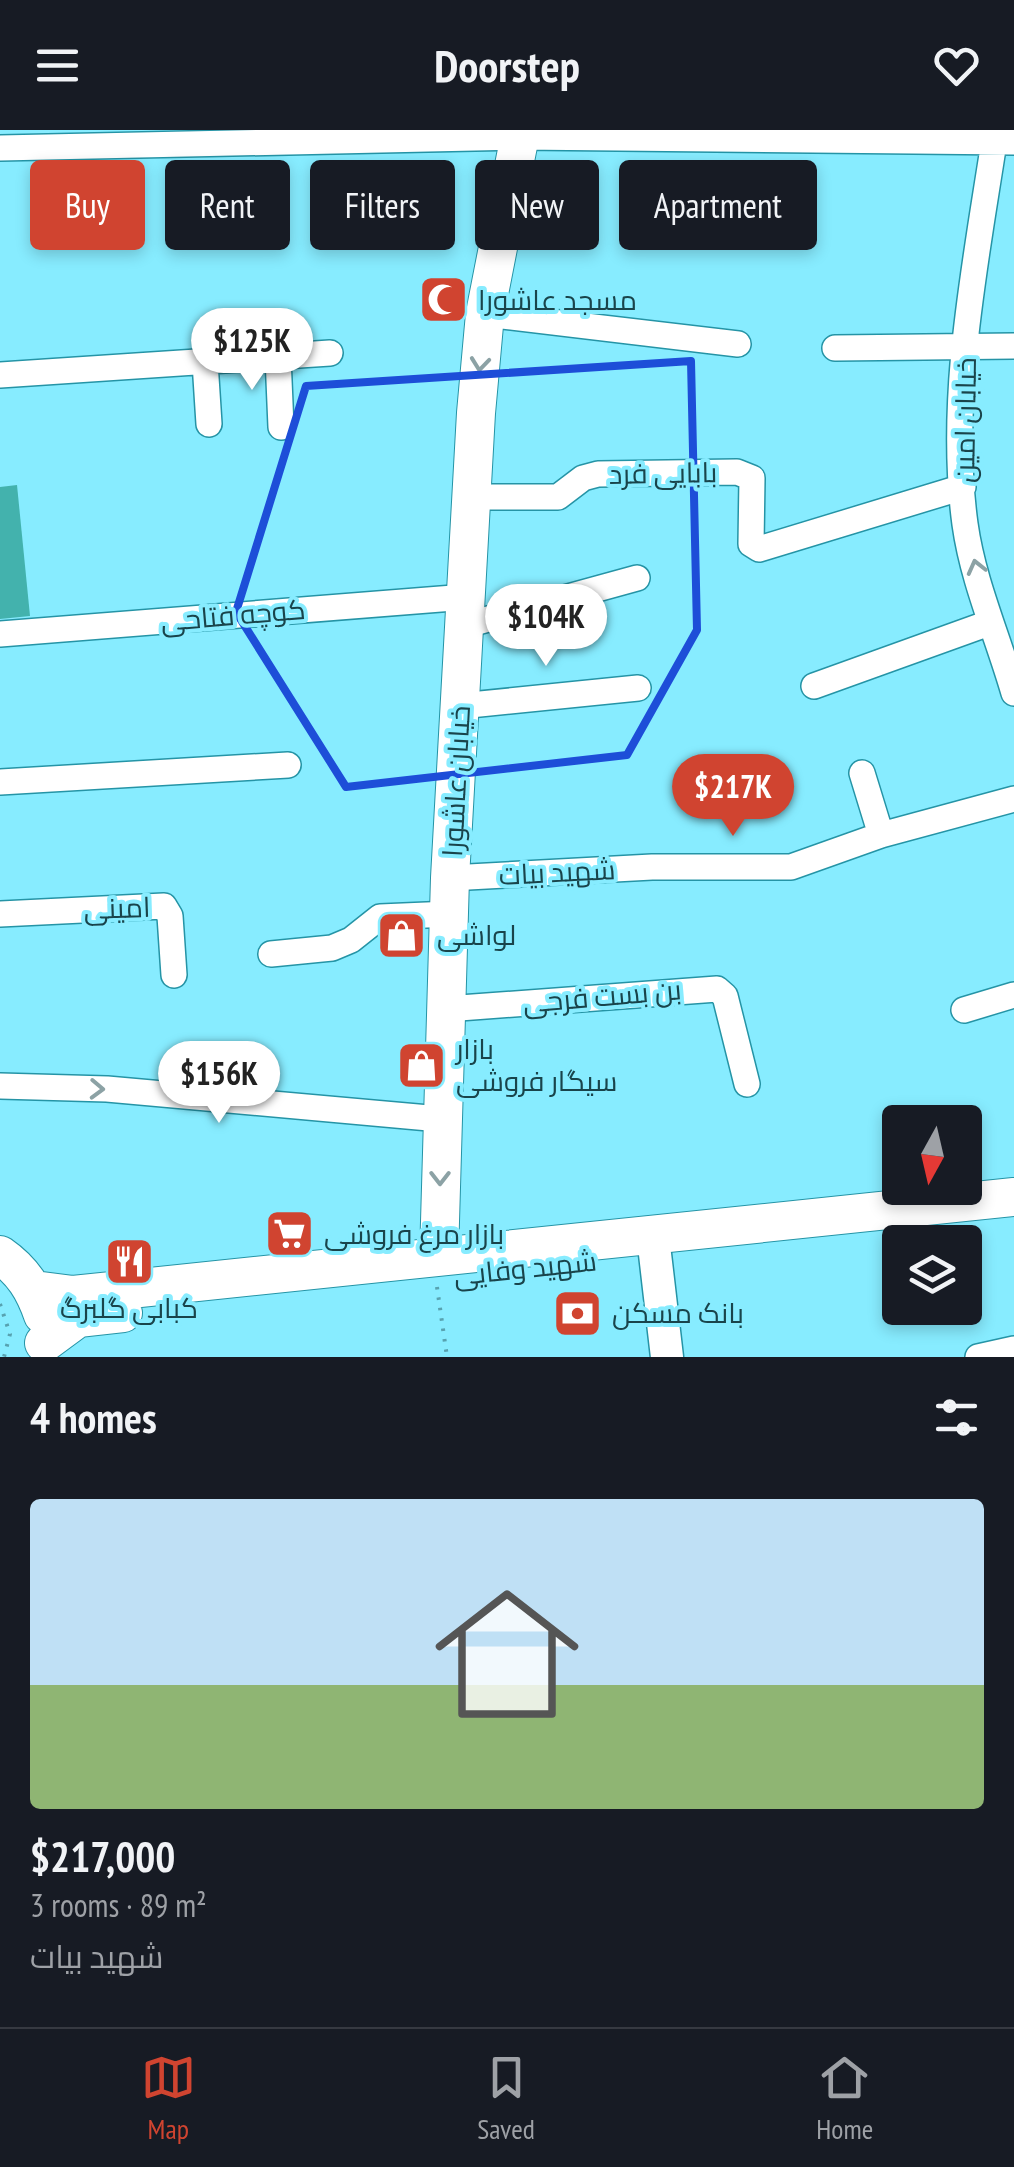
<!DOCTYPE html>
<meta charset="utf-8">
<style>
body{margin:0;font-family:"PT Sans Narrow",Cairo,sans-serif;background:#242831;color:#f1f3f6;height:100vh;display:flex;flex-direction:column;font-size:38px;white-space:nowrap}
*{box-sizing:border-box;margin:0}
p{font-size:32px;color:#9ea1a6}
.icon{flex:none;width:55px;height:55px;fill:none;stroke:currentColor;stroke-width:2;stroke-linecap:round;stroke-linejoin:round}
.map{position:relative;height:1227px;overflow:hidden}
.sheet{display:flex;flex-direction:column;background:#171b24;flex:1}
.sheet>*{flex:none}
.banner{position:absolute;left:30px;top:30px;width:955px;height:90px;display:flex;gap:20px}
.needle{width:65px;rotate:188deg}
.controls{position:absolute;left:882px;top:975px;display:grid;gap:20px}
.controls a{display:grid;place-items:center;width:100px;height:100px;border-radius:10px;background:#171b24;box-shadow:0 5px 15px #0003;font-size:50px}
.price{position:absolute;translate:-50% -85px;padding:0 22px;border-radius:35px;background:#fff;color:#222;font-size:32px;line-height:65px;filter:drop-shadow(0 2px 5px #0008)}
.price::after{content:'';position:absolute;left:50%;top:60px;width:30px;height:22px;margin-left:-15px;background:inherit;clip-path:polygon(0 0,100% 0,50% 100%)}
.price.on{background:#d04430;color:#fff}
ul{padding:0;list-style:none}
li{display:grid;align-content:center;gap:20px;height:530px;padding:0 30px}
li span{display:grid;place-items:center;height:310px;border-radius:10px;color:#555}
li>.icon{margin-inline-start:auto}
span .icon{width:180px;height:180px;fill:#fffc;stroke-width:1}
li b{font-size:42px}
h2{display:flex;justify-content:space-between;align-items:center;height:120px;padding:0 30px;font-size:42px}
.chip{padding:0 35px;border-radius:10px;background:#171b24;box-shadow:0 5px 15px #0003;font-size:35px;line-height:90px}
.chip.on{background:#d04430;color:#fff}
header{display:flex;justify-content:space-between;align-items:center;height:130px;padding:0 30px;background:#171b24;font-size:45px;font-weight:700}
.tab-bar{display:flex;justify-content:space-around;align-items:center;height:140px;border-top:2px solid #363941;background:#171b24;font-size:28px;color:#9ea1a6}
.tab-bar a{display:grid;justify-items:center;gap:5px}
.tab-bar .on{color:#d04430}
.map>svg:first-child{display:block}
.building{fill:#43b2ad}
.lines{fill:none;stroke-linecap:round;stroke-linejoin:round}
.minor-casing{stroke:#2594a6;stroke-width:28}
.tertiary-casing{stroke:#2594a6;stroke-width:35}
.secondary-casing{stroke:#2594a6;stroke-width:40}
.path{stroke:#57a2b0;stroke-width:4;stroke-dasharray:2.5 8;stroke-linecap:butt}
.minor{stroke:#fff;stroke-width:25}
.tertiary{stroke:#fff;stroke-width:32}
.secondary{stroke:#fff;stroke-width:38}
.oneway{stroke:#8ca2a5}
.marked{fill:none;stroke:#1d4ed8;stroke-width:8;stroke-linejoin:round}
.labels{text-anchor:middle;stroke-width:8;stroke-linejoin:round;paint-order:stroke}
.poi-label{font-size:28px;fill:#19444b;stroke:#87ecff;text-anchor:start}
.street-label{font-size:28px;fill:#19444b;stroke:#87ecff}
</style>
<header><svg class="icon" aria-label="menu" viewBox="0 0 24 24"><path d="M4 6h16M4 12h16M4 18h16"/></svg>Doorstep<svg class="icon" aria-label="heart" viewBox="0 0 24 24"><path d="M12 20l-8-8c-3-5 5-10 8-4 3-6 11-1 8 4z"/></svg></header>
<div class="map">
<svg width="1014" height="1227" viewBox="0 0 1014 1227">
<rect width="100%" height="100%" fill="#87ecff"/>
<path class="building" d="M 17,355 L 30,486 L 0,489 L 0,357 Z"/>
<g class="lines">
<defs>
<path id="minor" d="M 994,12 C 975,136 948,269 965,394 C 973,452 998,507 1014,563
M 0,18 L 520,7 L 1014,12
M 485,184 L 738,214
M 835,218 L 1014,216
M 278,227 L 281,297
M 205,232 L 209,294
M 0,245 L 330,223
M 472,367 L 558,367 L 583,348 L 598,344 L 737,342 L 752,348 L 751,414 L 759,419 L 963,357
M 463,496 L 637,448
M 0,504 L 466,467
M 814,556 L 989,493
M 460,576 L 638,558
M 862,643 L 881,705
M 0,652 L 288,635
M 450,748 L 652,737 L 791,737 L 881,705 L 1014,669
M 0,784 L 164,776 L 170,786 L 174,845
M 271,824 L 332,818 L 351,810 L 380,787 L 450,784
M 446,879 L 717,859 L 725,866 L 747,954
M 964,880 L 1014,865
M 0,956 L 107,959 L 440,989
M 978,1227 L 1014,1219"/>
<path id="tertiary" d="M 655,1124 L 667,1227"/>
<path id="secondary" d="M 0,1125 C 23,1141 34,1159 43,1185
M 439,1126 L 450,748 L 476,283 L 485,184 L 521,0
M 34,1160 L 73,1165 L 1014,1067
M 44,1213 L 78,1188 L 123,1183"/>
</defs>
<use href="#minor" class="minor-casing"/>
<use href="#tertiary" class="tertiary-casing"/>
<use href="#secondary" class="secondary-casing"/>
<path class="path" d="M 437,1157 L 447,1227
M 0,1174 L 10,1204 L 4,1227"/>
<use href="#minor" class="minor"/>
<use href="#tertiary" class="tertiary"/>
<use href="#secondary" class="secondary"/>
</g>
<defs><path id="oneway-chevron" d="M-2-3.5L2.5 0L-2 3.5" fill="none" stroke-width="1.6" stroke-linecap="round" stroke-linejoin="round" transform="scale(2.5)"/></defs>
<g class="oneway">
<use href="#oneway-chevron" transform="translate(480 234) rotate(96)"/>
<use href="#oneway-chevron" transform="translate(976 437) rotate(-104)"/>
<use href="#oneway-chevron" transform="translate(97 959) rotate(2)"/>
<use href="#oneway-chevron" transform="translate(440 1048) rotate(90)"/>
</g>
<path class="marked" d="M 691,231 L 697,500 L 627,625 L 346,657 L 236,482 L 306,256 Z"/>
<defs>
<symbol id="mosque-square" viewBox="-11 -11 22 22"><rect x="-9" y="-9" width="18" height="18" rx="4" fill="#d04430" stroke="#87ecff"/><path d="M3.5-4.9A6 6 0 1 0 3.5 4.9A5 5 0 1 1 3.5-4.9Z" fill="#fff"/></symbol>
<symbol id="shop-square" viewBox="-11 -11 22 22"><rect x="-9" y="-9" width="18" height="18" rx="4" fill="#d04430" stroke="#87ecff"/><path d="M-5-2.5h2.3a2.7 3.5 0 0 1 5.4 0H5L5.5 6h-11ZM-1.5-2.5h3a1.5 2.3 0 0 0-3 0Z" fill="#fff"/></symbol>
<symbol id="supermarket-square" viewBox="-11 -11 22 22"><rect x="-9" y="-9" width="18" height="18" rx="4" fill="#d04430" stroke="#87ecff"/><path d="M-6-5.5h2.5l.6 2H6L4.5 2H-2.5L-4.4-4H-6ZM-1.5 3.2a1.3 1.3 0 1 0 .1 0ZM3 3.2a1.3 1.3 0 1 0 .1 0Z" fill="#fff"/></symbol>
<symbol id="restaurant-square" viewBox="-11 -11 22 22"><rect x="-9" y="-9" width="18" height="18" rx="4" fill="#d04430" stroke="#87ecff"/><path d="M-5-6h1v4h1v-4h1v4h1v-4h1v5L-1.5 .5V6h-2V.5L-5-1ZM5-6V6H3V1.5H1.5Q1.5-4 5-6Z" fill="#fff"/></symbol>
<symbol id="bank-square" viewBox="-11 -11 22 22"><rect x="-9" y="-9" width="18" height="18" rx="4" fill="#d04430" stroke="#87ecff"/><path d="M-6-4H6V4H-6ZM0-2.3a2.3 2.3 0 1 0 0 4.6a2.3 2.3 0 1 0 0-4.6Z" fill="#fff"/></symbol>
</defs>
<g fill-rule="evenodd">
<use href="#mosque-square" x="416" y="142" width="55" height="55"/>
<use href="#shop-square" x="374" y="778" width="55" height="55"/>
<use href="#shop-square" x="394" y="908" width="55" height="55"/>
<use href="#supermarket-square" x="262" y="1076" width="55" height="55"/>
<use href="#restaurant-square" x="102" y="1104" width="55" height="55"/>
<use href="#bank-square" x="550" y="1156" width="55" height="55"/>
</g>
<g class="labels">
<g class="poi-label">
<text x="478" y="180">مسجد عاشورا</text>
<text x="437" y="815">لواشی</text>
<text x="456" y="929">بازار<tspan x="456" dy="32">سیگار فروشی</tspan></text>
<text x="324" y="1114">بازار مرغ فروشی</text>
<text x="129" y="1188" text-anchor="middle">کبابی گلبرگ</text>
<text x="612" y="1193">بانک مسکن</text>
</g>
<g class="street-label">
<text transform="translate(965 290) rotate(-89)" y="10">خیابان امین</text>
<text transform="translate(663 343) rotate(-1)" y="10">بابایی فرد</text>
<text transform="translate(233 485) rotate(-5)" y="10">کوچه فتاحی</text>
<text transform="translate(456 651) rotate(-87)" y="10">خیابان عاشورا</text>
<text transform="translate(557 742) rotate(-3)" y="10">شهید بیات</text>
<text transform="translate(117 778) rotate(-2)" y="10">امینی</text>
<text transform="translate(602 866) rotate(-5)" y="10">بن بست فرجی</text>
<text transform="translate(525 1138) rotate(-6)" y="10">شهید وفایی</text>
</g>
</g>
</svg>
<div class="controls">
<a><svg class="needle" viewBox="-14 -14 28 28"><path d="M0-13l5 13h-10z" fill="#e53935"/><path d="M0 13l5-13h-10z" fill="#9ea1a6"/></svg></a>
<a><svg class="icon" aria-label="layers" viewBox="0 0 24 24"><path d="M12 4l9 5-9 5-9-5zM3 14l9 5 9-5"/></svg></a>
</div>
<b class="price" style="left:252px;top:263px">$125K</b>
<b class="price" style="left:546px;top:539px">$104K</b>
<b class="price on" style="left:733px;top:709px">$217K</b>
<b class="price" style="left:219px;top:996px">$156K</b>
<div class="banner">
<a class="chip on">Buy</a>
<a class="chip">Rent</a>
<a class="chip">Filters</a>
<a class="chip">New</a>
<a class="chip">Apartment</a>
</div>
</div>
<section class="sheet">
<h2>4 homes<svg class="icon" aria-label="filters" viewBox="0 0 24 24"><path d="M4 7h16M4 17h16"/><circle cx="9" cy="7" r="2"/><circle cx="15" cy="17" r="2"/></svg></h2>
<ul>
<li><span style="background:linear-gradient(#bfe0f5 60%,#8fb573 0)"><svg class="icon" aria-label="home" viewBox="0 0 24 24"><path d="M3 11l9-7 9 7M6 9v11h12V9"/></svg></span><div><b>$217,000</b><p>3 rooms · 89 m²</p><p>شهید بیات</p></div></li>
</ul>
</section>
<nav class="tab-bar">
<a class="on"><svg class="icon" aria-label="map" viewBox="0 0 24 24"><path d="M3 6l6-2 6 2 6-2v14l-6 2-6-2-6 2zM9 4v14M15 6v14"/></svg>Map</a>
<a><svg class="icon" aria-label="saved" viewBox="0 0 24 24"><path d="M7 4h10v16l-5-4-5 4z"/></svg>Saved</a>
<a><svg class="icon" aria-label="home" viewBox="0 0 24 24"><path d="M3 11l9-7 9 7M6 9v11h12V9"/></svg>Home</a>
</nav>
